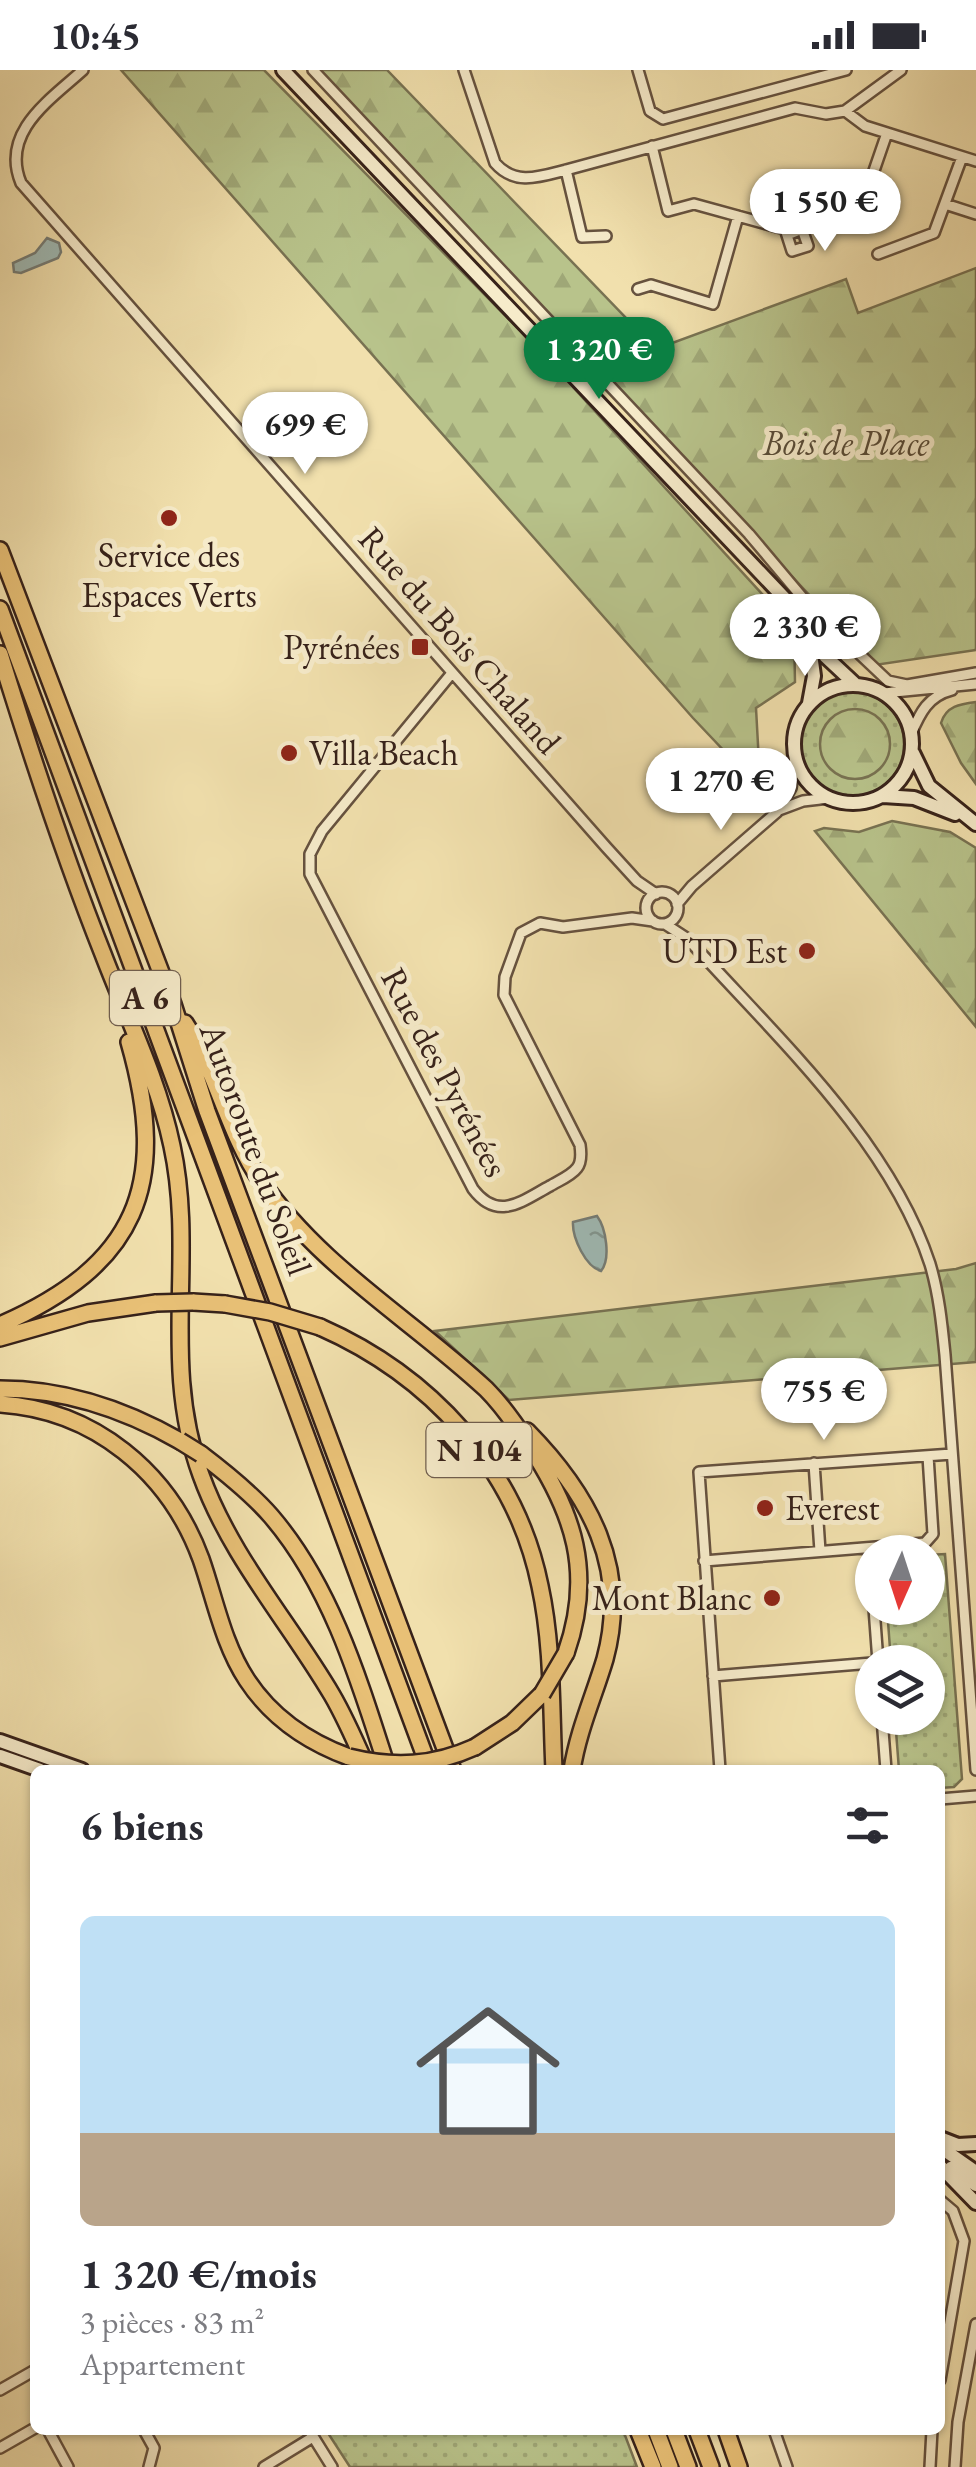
<!DOCTYPE html>
<html lang="fr">
<meta charset="utf-8">
<style>
body{margin:0;font-family:"EB Garamond",serif;background:#f2f2f3;color:#2b2b33;height:100vh;display:flex;flex-direction:column;font-size:38px;white-space:nowrap}
*{box-sizing:border-box;margin:0}
p{font-size:32px;color:#7c7c81}
.icon{flex:none;width:55px;height:55px;fill:none;stroke:currentColor;stroke-width:2;stroke-linecap:round;stroke-linejoin:round}
.map{position:relative;flex:1;overflow:hidden}
.side{position:absolute;left:30px;top:1695px;width:915px;height:670px;display:flex;flex-direction:column;background:#fff;border-radius:15px;box-shadow:0 2px 8px #0004}
.side>*{flex:none}
.needle{width:65px;rotate:183deg}
.fabs{position:absolute;left:855px;top:1465px;display:grid;gap:20px}
.fabs a{display:grid;place-items:center;width:90px;height:90px;border-radius:50%;background:#fff;box-shadow:0 2px 8px #0004;font-size:50px}
.price{position:absolute;translate:-50% -85px;padding:0 22px;border-radius:35px;background:#fff;color:#222;font-size:32px;line-height:65px;filter:drop-shadow(0 2px 5px #0008)}
.price::after{content:'';position:absolute;left:50%;top:60px;width:30px;height:22px;margin-left:-15px;background:inherit;clip-path:polygon(0 0,100% 0,50% 100%)}
.price.active{background:#0b8043;color:#fff}
ul{padding:0;list-style:none}
li{display:grid;align-content:center;gap:20px;height:530px;padding:0 50px}
li span{display:grid;place-items:center;height:310px;border-radius:15px;color:#555}
li>.icon{margin-inline-start:auto}
span .icon{width:180px;height:180px;fill:#fffc;stroke-width:1}
li b{font-size:42px}
h2{display:flex;justify-content:space-between;align-items:center;height:120px;padding:0 50px;font-size:42px}
.status{display:flex;justify-content:space-between;align-items:center;height:70px;padding:0 50px;background:#fff;direction:ltr}
.status svg{height:28px;fill:currentColor}
.map>svg:first-child{display:block}
.grass{fill:url(#grass-dots);stroke:#787252;stroke-width:2.5}
.forest{fill:url(#forest-firs);stroke:#787252;stroke-width:2.5}
.water{fill:url(#water-ripples);stroke:#757d77;stroke-width:2.5}
.lines{fill:none;stroke-linecap:round;stroke-linejoin:round}
.street-casing{stroke:#66523f;stroke-width:14}
.secondary-casing{stroke:#37221a;stroke-width:18}
.highway-casing{stroke:#37221a;stroke-width:20}
.street{stroke:#f6ebca;stroke-width:9}
.secondary{stroke:#f6ebca;stroke-width:12}
.highway{stroke:#e8c076;stroke-width:15}
.highway-bridge-casing{stroke:#37221a;stroke-width:20;stroke-linecap:butt}
.highway-bridge{stroke:#e8c076;stroke-width:15}
.poi-dot{fill:#8f2418;stroke:#f6ebca;stroke-width:4}
.labels{text-anchor:middle;stroke-width:10;stroke-linejoin:round;paint-order:stroke}
.shield{fill:#f6ebca;stroke:#705e4f;stroke-width:2.5}
.shield-label{font-size:32px;font-weight:bold;fill:#37221a}
.park-label{font-size:35px;font-style:italic;fill:#574a36;stroke:#f6ebca}
.poi-label{font-size:35px;fill:#37221a;stroke:#f6ebca;text-anchor:end}
.street-label{font-size:35px;fill:#37221a;stroke:#f6ebca}
</style>
<div class="status"><b>10:45</b><svg viewBox="0 0 49 12"><path d="M0 12V9h3v3zM5 12V6h3v6zM10 12V3h3v9zM15 12V0h3v12zM26 1h20v11H26zM47 4h2v5h-2z"/></svg></div>
<div class="map">
<svg width="976" height="2397" viewBox="0 0 976 2397">
<defs>
<pattern id="grass-dots" width="8" height="8" patternUnits="userSpaceOnUse" patternTransform="scale(2.5)"><rect width="8" height="8" fill="#b8c38b"/><path d="M2 2h.1M6 6h.1" fill="none" stroke="#9fa777" stroke-width="1.8" stroke-linecap="round"/></pattern>
<pattern id="forest-firs" width="22" height="20" patternUnits="userSpaceOnUse" patternTransform="scale(2.5)"><rect width="22" height="20" fill="#b8c38b"/><path d="M5 1l3.5 6h-7zM16 11l3.5 6h-7z" fill="#9fa777"/></pattern>
<pattern id="water-ripples" width="26" height="14" patternUnits="userSpaceOnUse" patternTransform="scale(2.5)"><rect width="26" height="14" fill="#9fbab5"/><path d="M2 4q2-2 4 0t4 0M15 11q2-2 4 0t4 0" fill="none" stroke="#829792"/></pattern>
</defs>
<rect width="100%" height="100%" fill="#f1e0ad"/>
<filter id="stains"><feTurbulence type="fractalNoise" baseFrequency=".002" numOctaves="4"/><feColorMatrix values="0 0 0 0 .2 0 0 0 0 .09 0 0 0 0 .02 0 0 0 .5 -.17"/></filter>
<radialGradient id="worn" r=".72"><stop offset=".6" stop-color="#630" stop-opacity="0"/><stop offset="1" stop-color="#630" stop-opacity=".3"/></radialGradient>
<path class="grass" d="M800 674a52 52 0 1 1 104 0a52 52 0 1 1-104 0Z
M 945,1484 L 962,1709 L 954,1717 L 940,1718 L 940,1700 L 899,1700 L 895,1648 L 928,1648 L 928,1592 L 891,1592 L 887,1538 L 928,1538 L 928,1485 Z
M 326,2360 L 623,2360 L 637,2397 L 350,2397 Z"/>
<path class="forest" d="M 121,0 L 264,0 L 540,281 L 794,559 L 795,612 L 756,638 L 759,693 L 745,703 L 693,648 Z
M 317,0 L 387,0 L 656,279 L 846,209 L 858,243 L 976,198 L 976,580 L 875,595 Z
M 976,632 L 976,714 L 961,693 L 941,653 C 946,636 960,634 976,632 Z
M820 674a35 35 0 1 1 70 0a35 35 0 1 1-70 0Z
M 892,751 L 950,762 L 976,778 L 976,957 L 815,761 L 824,758 L 859,762 Z
M 976,1193 L 976,1292 L 509,1330 L 435,1261 L 956,1199 Z"/>
<path class="water" d="M 47,168 L 59,173 L 61,182 L 58,188 L 21,203 L 14,202 L 13,193 L 35,183 Z
M 597,1146 C 606,1158 611,1189 601,1201 C 586,1197 572,1168 573,1152 Z"/>
<g class="lines">
<defs>
<path id="street" d="M 83,0 C 50,30 0,62 21,113 L 606,777 L 637,811 L 656,824
M 313,0 L 749,464 L 812,539 L 888,611 L 907,615 L 976,603
M 464,0 L 495,93 C 515,116 539,107 566,100 L 795,38 L 826,44 L 845,41 L 865,56 L 976,91
M 638,0 L 650,41 L 663,49 L 846,0
M 845,41 L 901,0
M 652,76 L 668,141 L 694,134 L 785,159 L 792,181 L 808,176 L 802,159 L 787,165
M 566,100 L 582,167 L 606,166
M 945,134 L 976,144
M 874,142 L 867,121 L 887,63
M 878,184 L 934,163 L 962,87
M 638,219 L 651,215 L 713,234 L 738,146
M 452,603 L 322,761 L 310,784 L 310,804 L 473,1119 C 498,1152 522,1131 550,1116 C 558,1111 571,1106 577,1098 C 582,1092 581,1082 580,1075 L 504,925 L 505,907 L 521,863 L 540,853 L 563,857 L 632,848 L 653,851
M 884,623 L 976,614
M 911,664 C 920,643 928,626 952,620
M 779,740 L 803,731 L 829,728
M646 838a16 16 0 1 1 32 0a16 16 0 1 1-32 0Z
M 677,834 L 692,816 L 777,742 L 791,718 L 795,689
M 665,854 L 688,869 C 774,965 889,1069 930,1194 C 939,1224 942,1255 945,1285 L 976,1700
M 814,1393 L 820,1481
M 869,1478 L 872,1517
M 704,1491 L 925,1473 L 933,1464 L 928,1386
M 874,1538 L 878,1592
M 713,1606 L 872,1593
M 882,1648 L 886,1700
M 720,1700 L 699,1402 L 952,1384
M 940,1729 L 976,1726
M 940,2130 L 953,2141 L 964,2171 L 940,2310
M 0,2320 L 35,2300
M 48,2360 L 68,2397
M 144,2360 L 154,2378 L 149,2397
M 309,2360 L 332,2397
M 774,2360 L 787,2397
M 0,2378 L 35,2358
M 264,2397 L 313,2367
M 930,2397 L 932,2360
M 955,2397 L 958,2352 L 976,2254"/>
<path id="secondary" d="M 283,0 L 789,533 L 825,586 L 856,615
M794 674a59 59 0 1 1 118 0a59 59 0 1 1-118 0Z
M 809,633 L 814,606 L 809,569
M 913,683 L 929,716 L 976,754
M 883,726 L 914,728 L 955,744
M 0,1671 L 82,1700
M 0,1686 L 40,1700
M 940,2068 L 958,2075 L 976,2074
M 940,2077 L 976,2102
M 940,2096 L 976,2133
M 951,2098 L 976,2115"/>
<path id="highway" d="M 0,480 L 173,934 L 207,1041 L 453,1700
M 0,539 L 430,1700
M 0,584 C 31,685 64,786 103,884 C 127,947 158,1009 172,1076 C 196,1186 160,1293 201,1405 C 230,1486 289,1552 332,1625 C 346,1649 357,1675 368,1700
M 185,953 C 217,1002 228,1063 261,1111 C 319,1196 412,1250 486,1319 C 503,1336 516,1355 529,1375 C 574,1443 594,1503 566,1583
M 193,1232 L 225,1234
M 0,1255 C 137,1195 170,1115 129,972
M 320,1257 C 429,1305 516,1397 540,1516 C 553,1576 551,1639 554,1700
M 0,1268 L 88,1243 L 156,1233
M 0,1319 C 65,1319 124,1339 180,1371
M 0,1334 C 94,1340 169,1402 201,1489 C 215,1529 223,1574 247,1610 C 272,1648 308,1672 349,1687
M 527,1361 C 589,1424 630,1498 605,1589 C 594,1626 578,1661 572,1700
M 201,1384 C 226,1403 251,1423 271,1446 C 332,1517 360,1613 388,1700
M 475,1677 L 512,1653 L 542,1624
M 638,2360 L 653,2397
M 656,2360 L 670,2397
M 674,2360 L 688,2397
M 697,2360 L 711,2397
M 726,2360 L 739,2397"/>
</defs>
<use href="#street" class="street-casing"/>
<use href="#secondary" class="secondary-casing"/>
<use href="#highway" class="highway-casing"/>
<use href="#street" class="street"/>
<use href="#secondary" class="secondary"/>
<use href="#highway" class="highway"/>
<defs>
<path id="highway-bridge" d="M 156,1233 L 193,1232
M 225,1234 L 270,1242 L 320,1257
M 180,1371 L 201,1384
M 542,1624 L 566,1583
M 349,1687 C 394,1698 433,1696 475,1677"/>
</defs>
<use href="#highway-bridge" class="highway-bridge-casing"/>
<use href="#highway-bridge" class="highway-bridge"/>
</g>
<g class="poi-dot">
<circle cx="169" cy="448" r="10"/>
<rect x="410" y="567" width="20" height="20" rx="5"/>
<circle cx="289" cy="683" r="10"/>
<circle cx="807" cy="881" r="10"/>
<circle cx="765" cy="1438" r="10"/>
<circle cx="772" cy="1528" r="10"/>
</g>
<g class="labels">
<g class="shield">
<rect x="110" y="901" width="70" height="54" rx="8"/>
<rect x="426.5" y="1353" width="105" height="54" rx="8"/>
</g>
<g class="shield-label">
<text x="145" y="939">A 6</text>
<text x="479" y="1391">N 104</text>
</g>
<g class="park-label">
<text x="846" y="385">Bois de Place</text>
</g>
<g class="poi-label">
<text x="169" y="497" text-anchor="middle">Service des<tspan x="169" dy="40">Espaces Verts</tspan></text>
<text x="400" y="589">Pyrénées</text>
<text x="309" y="695" text-anchor="start">Villa Beach</text>
<text x="787" y="893">UTD Est</text>
<text x="785" y="1450" text-anchor="start">Everest</text>
<text x="752" y="1540">Mont Blanc</text>
</g>
<g class="street-label">
<text transform="translate(460 570) rotate(49)" y="12">Rue du Bois Chaland</text>
<text transform="translate(445 1002) rotate(62)" y="12">Rue des Pyrénées</text>
<text transform="translate(256 1079) rotate(70)" y="12">Autoroute du Soleil</text>
</g>
</g>
<rect width="100%" height="100%" filter="url(#stains)"/>
<rect width="100%" height="100%" fill="url(#worn)"/>
</svg>
<div class="fabs">
<a><svg class="needle" viewBox="-14 -14 28 28"><path d="M0-13l5 13h-10z" fill="#e53935"/><path d="M0 13l5-13h-10z" fill="#7c7c81"/></svg></a>
<a><svg class="icon" aria-label="layers" viewBox="0 0 24 24"><path d="M12 4l9 5-9 5-9-5zM3 14l9 5 9-5"/></svg></a>
</div>
<b class="price" style="left:825px;top:184px">1 550 €</b>
<b class="price active" style="left:599px;top:332px">1 320 €</b>
<b class="price" style="left:305px;top:407px">699 €</b>
<b class="price" style="left:805px;top:609px">2 330 €</b>
<b class="price" style="left:721px;top:763px">1 270 €</b>
<b class="price" style="left:824px;top:1373px">755 €</b>
<section class="side">
<h2>6 biens<svg class="icon" aria-label="filters" viewBox="0 0 24 24"><path d="M4 7h16M4 17h16"/><circle cx="9" cy="7" r="2"/><circle cx="15" cy="17" r="2"/></svg></h2>
<ul>
<li><span style="background:linear-gradient(#bfe0f5 70%,#b9a48a 0)"><svg class="icon" aria-label="home" viewBox="0 0 24 24"><path d="M3 11l9-7 9 7M6 9v11h12V9"/></svg></span><div><b>1 320 €/mois</b><p>3 pièces · 83 m²</p><p>Appartement</p></div></li>
</ul>
</section>
</div>
